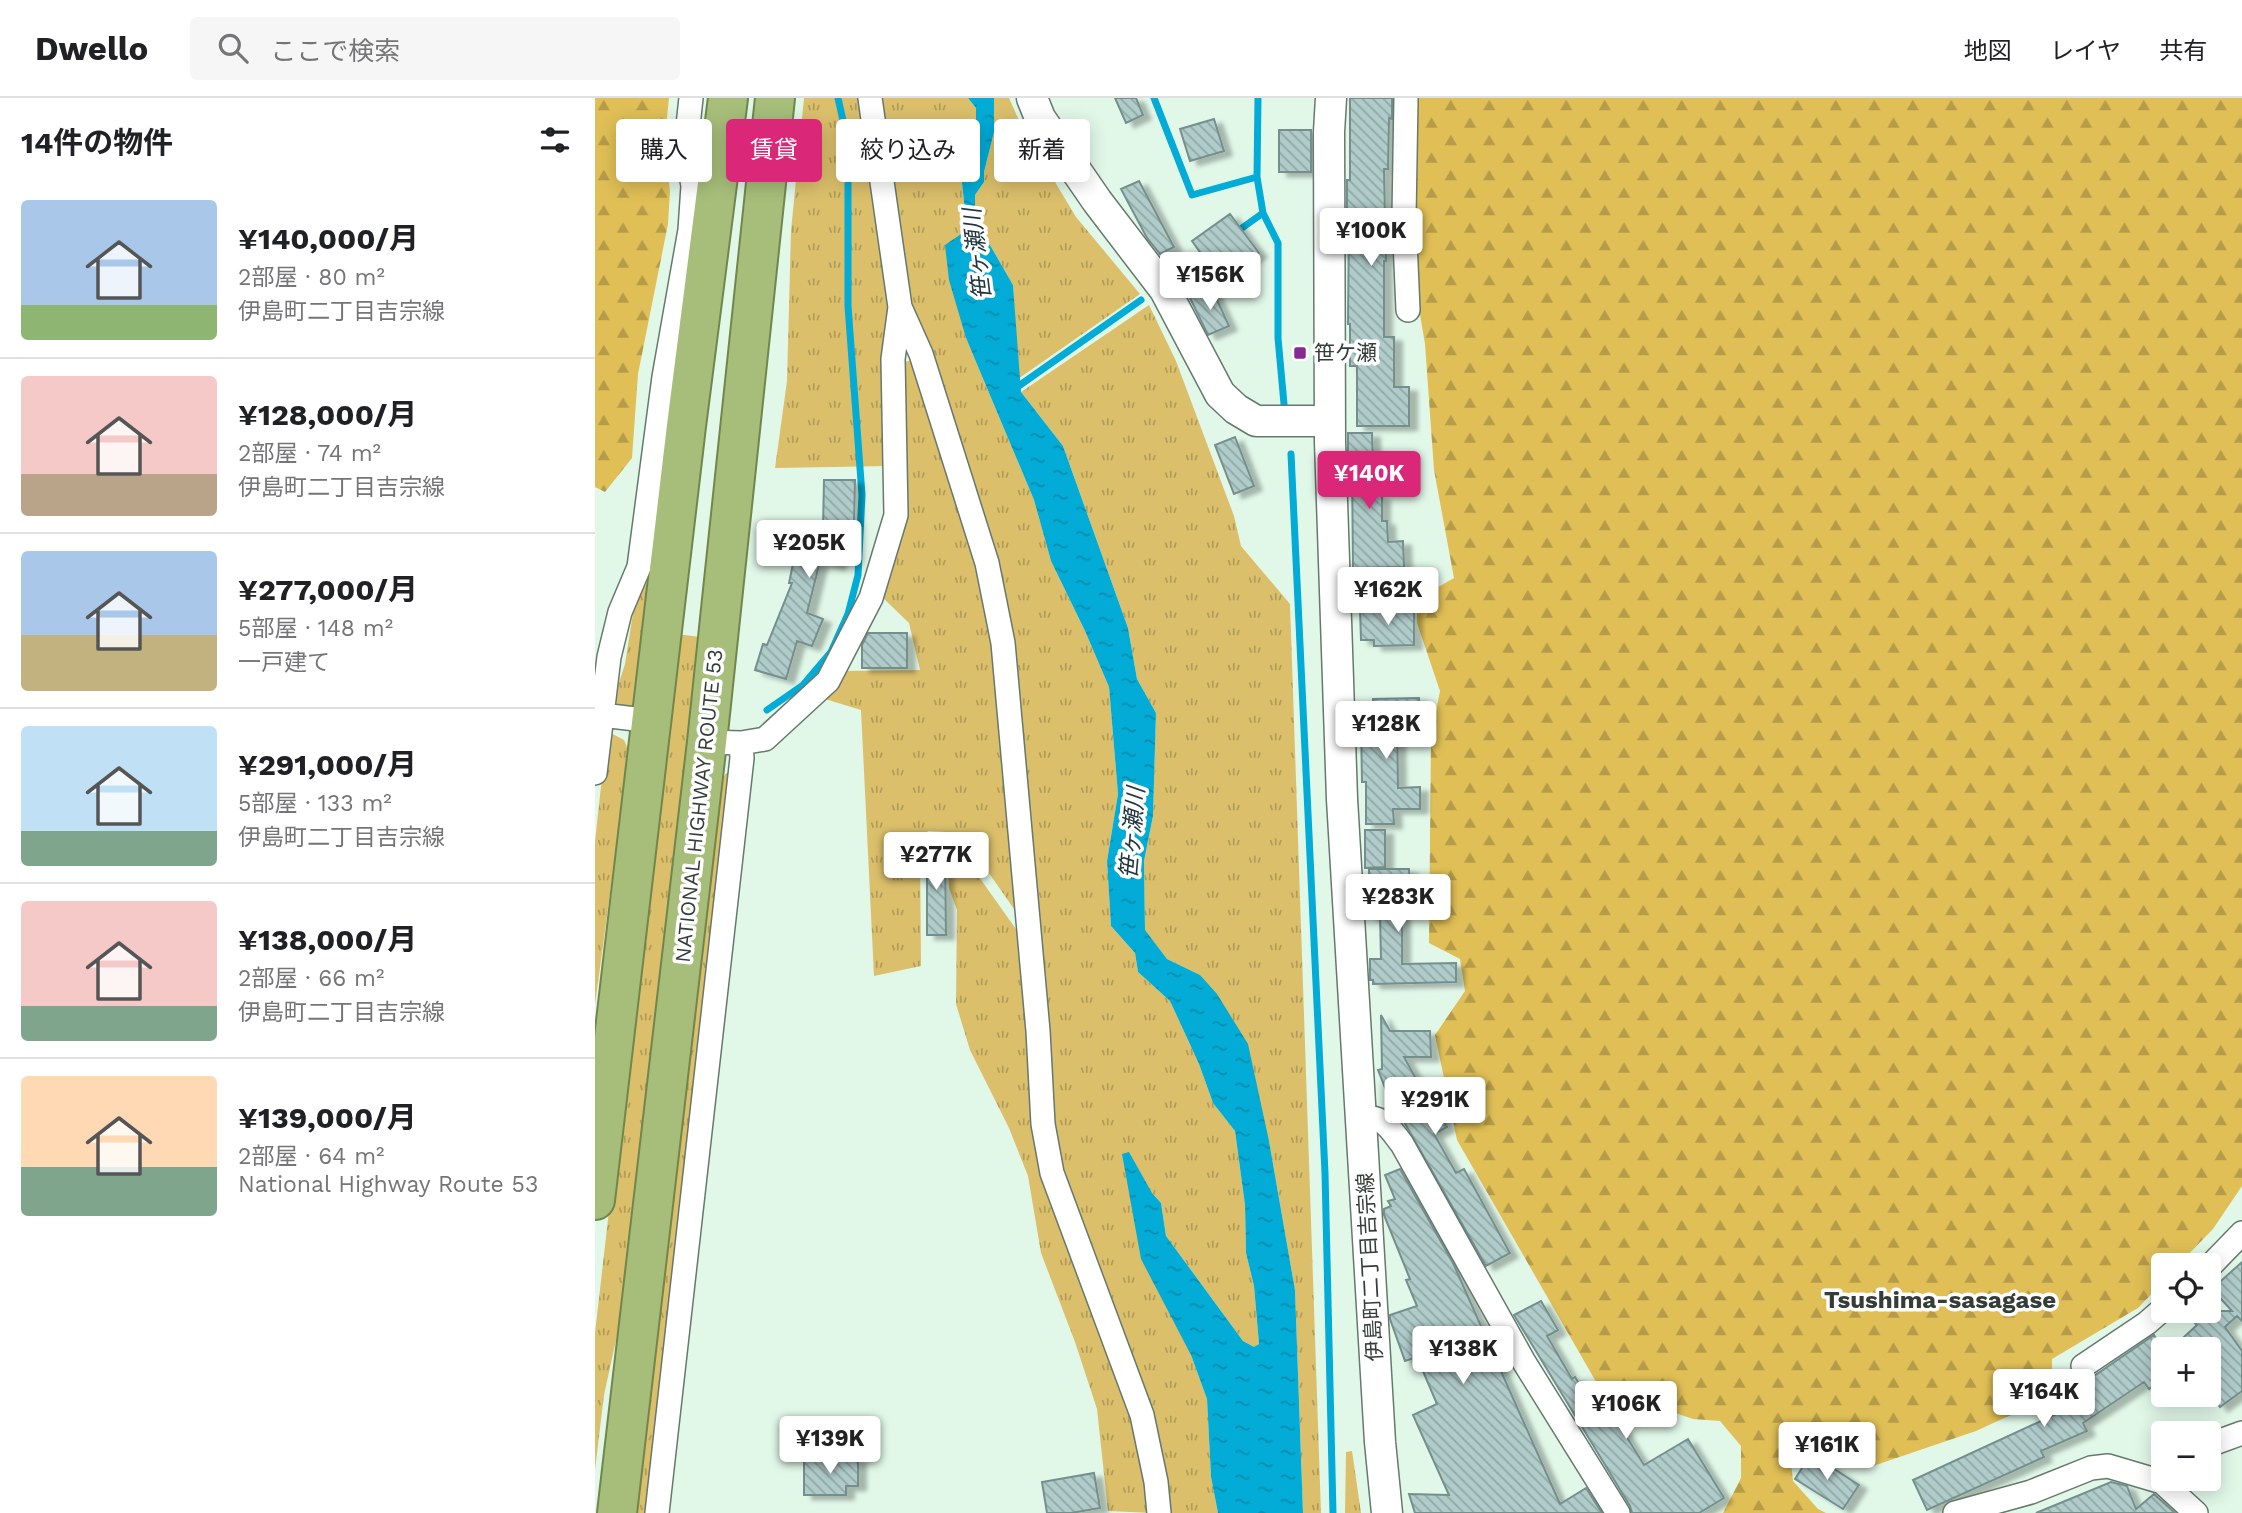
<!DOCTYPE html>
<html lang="ja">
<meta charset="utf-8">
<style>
body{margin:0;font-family:"Work Sans","Noto Sans JP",sans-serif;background:#f6f6f6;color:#202124;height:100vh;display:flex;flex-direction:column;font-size:26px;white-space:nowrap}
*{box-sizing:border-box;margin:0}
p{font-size:23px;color:#757577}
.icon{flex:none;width:38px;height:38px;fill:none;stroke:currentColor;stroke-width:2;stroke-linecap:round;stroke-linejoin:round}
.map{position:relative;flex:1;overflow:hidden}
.details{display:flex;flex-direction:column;background:#fff;width:595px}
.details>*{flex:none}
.banner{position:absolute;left:21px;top:21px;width:665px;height:63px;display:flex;gap:14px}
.controls{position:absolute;left:1556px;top:1155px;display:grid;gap:14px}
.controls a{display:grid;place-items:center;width:70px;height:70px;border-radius:7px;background:#fff;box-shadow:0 4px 18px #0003;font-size:35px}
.price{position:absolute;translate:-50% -60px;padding:0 16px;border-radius:7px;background:#fff;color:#222;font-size:23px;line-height:46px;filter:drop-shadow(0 2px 4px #0008)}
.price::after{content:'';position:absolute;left:50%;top:42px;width:21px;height:16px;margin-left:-10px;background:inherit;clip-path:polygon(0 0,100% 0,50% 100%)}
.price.selected{background:#db2777;color:#fff}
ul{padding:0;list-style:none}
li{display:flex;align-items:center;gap:21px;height:175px;padding:0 21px}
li+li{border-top:2px solid #e0e0e0}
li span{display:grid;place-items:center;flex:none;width:196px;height:140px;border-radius:7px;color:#555}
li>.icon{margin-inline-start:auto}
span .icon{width:84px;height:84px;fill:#fffc;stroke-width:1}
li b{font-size:30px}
h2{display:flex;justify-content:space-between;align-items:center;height:84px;padding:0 21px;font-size:30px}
.tag{padding:0 24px;border-radius:7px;background:#fff;box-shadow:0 4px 18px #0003;font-size:24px;line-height:63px}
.tag.selected{background:#db2777;color:#fff}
header{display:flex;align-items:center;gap:42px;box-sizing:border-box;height:98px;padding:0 35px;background:#fff;border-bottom:2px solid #e0e0e0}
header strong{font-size:33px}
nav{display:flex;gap:38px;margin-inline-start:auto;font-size:24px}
.search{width:490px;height:63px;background:#f6f6f6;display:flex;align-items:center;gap:18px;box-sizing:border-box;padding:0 24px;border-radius:7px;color:#757577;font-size:26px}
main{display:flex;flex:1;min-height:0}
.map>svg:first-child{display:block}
.grass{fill:url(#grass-tufts)}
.forest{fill:url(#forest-firs)}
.water{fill:url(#water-ripples)}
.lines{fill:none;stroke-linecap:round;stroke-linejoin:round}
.stream{stroke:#02acd6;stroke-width:7}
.building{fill:url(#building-back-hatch);stroke:#748f8d;stroke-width:2;filter:url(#shadow)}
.minor-casing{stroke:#65796c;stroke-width:26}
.tertiary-casing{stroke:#65796c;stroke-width:33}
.trunk-casing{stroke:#71864d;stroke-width:42}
.minor{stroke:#fff;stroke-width:23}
.tertiary{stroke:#fff;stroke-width:30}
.trunk{stroke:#a7be7a;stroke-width:38}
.poi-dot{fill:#852995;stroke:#fefefe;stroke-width:2.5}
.labels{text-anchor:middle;stroke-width:7;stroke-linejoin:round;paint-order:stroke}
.poi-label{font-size:21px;fill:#353d38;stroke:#fefefe;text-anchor:start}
.street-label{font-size:21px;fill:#353d38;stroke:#fefefe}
.water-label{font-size:23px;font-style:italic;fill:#20373f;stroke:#fefefe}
.quarter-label{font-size:24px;font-weight:bold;fill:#353d38;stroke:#fefefe}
</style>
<header>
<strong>Dwello</strong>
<div class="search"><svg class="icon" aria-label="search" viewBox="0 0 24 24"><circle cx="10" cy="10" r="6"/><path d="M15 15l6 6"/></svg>ここで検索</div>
<nav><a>地図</a><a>レイヤ</a><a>共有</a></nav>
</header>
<main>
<section class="details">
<h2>14件の物件<svg class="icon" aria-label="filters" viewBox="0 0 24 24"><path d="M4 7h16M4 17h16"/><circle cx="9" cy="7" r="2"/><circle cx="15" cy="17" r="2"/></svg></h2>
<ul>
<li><span style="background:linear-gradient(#a9c7e8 75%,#8fb573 0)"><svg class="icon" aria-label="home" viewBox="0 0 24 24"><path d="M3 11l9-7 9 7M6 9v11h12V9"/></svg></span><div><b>¥140,000/月</b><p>2部屋 · 80 m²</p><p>伊島町二丁目吉宗線</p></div></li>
<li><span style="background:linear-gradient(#f6c9c9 70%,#b9a48a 0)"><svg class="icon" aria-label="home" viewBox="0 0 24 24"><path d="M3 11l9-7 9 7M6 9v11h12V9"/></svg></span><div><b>¥128,000/月</b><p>2部屋 · 74 m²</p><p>伊島町二丁目吉宗線</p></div></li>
<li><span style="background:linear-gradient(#a9c7e8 60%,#c2b280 0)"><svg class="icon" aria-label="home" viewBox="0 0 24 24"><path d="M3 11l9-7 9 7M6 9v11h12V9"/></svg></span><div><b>¥277,000/月</b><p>5部屋 · 148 m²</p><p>一戸建て</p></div></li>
<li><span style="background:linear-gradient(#bfe0f5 75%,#7fa58c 0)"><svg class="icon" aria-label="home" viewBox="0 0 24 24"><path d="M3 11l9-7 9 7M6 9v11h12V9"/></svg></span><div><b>¥291,000/月</b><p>5部屋 · 133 m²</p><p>伊島町二丁目吉宗線</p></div></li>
<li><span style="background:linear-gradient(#f6c9c9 75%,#7fa58c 0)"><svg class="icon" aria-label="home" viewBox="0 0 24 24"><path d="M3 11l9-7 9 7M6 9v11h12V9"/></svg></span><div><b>¥138,000/月</b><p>2部屋 · 66 m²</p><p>伊島町二丁目吉宗線</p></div></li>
<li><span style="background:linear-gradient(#ffd9b3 65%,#7fa58c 0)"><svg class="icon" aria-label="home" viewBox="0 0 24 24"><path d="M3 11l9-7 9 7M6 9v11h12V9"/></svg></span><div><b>¥139,000/月</b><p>2部屋 · 64 m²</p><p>National Highway Route 53</p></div></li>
</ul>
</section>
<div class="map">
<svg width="1647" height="1415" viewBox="0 0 1647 1415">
<defs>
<pattern id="grass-tufts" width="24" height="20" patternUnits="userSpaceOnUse" patternTransform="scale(1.75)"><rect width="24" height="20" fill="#dbbf6b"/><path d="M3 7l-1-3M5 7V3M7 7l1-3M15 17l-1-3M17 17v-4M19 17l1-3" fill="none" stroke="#b29c59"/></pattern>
<pattern id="forest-firs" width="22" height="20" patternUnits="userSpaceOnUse" patternTransform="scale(1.75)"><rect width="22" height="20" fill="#e0bf56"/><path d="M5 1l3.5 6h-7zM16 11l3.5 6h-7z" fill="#b69c48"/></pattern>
<pattern id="water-ripples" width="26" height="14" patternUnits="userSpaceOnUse" patternTransform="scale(1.75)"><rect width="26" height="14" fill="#02acd6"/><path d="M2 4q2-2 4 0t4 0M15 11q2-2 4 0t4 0" fill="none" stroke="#058daf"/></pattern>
<pattern id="building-back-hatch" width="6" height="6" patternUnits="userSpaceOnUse" patternTransform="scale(1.75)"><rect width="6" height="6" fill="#b0ccca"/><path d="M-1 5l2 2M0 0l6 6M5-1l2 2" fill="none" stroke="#90a7a5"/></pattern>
<filter id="shadow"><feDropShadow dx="8" dy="4.5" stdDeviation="2" flood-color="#0004"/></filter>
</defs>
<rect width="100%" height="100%" fill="#e1f8e9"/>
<path class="grass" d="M 209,0 L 268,0 L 296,207 L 294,368 L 180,370 L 192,283 L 196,133 Z
M 283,0 L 373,0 L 381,10 L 381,39 L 365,66 L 370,113 L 371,240 L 439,402 L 456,463 L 490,533 L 514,589 L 523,696 L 512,763 L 516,828 L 540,855 L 543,874 L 575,903 L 604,966 L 618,1005 L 640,1033 L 650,1107 L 651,1155 L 659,1188 L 664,1246 L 659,1249 L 648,1243 L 571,1138 L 566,1105 L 557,1095 L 596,1257 L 612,1301 L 616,1379 L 623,1415 L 570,1415 L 462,1074 L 415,542 L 312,207 Z
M 399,0 L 414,0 L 427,29 L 481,119 L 545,196 L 423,281 L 418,187 L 380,121 L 380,97 L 389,84 L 389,74 L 399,34 Z
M 554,207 L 581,263 L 639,418 L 646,448 L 695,506 L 726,1415 L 708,1415 L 700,1192 L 674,1043 L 605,877 L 572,861 L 550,833 L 549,763 L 558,718 L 561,615 L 542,581 L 533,530 L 468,348 L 426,294 Z
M 320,262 L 384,467 L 401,547 L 426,821 L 368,738 L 351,734 L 333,733 L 325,746 L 326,868 L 279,878 L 266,612 L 230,601 L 248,573 L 325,572 L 314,525 L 286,498 L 308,264 Z
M 49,487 L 59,488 L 42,601 L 36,610 L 24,611 L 19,606 L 19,600 L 30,566 L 41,496 Z
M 80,536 L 106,539 L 33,1187 L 9,1297 L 0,1372 L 0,1235 Z
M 12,633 L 29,642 L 34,654 L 0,907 L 0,744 Z
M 133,674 L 139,674 L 55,1415 L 42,1415 L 125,689 L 128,679 Z
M 353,752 L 372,762 L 428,841 L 440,1025 L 541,1319 L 558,1415 L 513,1413 L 502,1311 L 480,1244 L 446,1155 L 433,1078 L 414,1030 L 375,952 L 361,906 L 362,812 L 354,790 Z
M 757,1353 L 766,1415 L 750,1415 L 751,1354 Z"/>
<path class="forest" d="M 0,0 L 74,0 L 69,48 L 75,93 L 73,126 L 43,276 L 37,360 L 10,394 L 0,389 Z
M 819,0 L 1647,0 L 1647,1088 L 1618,1131 L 1583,1167 L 1568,1167 L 1568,1184 L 1543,1210 L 1457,1261 L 1457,1298 L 1381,1333 L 1278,1368 L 1246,1347 L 1192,1328 L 1198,1383 L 1223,1411 L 1231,1415 L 1128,1415 L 1146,1380 L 1146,1348 L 1125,1323 L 1098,1321 L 1004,1289 L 862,1042 L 840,937 L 870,893 L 865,861 L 834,845 L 836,639 L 845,593 L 822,525 L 822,501 L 859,480 L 839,372 L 830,246 L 820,187 Z"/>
<path class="water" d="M 373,0 L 399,0 L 399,34 L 389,74 L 389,84 L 380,97 L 380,121 L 418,187 L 426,294 L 468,348 L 533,530 L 542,581 L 561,615 L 558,718 L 549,763 L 550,832 L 572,861 L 605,877 L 622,896 L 653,946 L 674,1043 L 700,1192 L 708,1415 L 623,1415 L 616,1379 L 612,1301 L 596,1257 L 546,1161 L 527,1056 L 534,1054 L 557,1095 L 566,1105 L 571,1138 L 648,1243 L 659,1249 L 664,1246 L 659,1188 L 651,1155 L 650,1107 L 640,1033 L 618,1005 L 604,966 L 575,903 L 543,874 L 540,855 L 516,828 L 512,763 L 523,696 L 514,589 L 490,533 L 456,463 L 439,402 L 371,240 L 354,182 L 350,147 L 369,134 L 370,113 L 365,66 L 381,38 L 381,10 Z"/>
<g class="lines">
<path class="stream" d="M 559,0 L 597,97 L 662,79
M 663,0 L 662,79 L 668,115 L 683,145 L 683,240 L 689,306
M 640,135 L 668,115
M 589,171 L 613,154
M 418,292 L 546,202
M 696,356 L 730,1075 L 738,1415
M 172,612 L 208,587 L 236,554 L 253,516 L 263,477 L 267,397 L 253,208 L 253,45 L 243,0"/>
</g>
<path class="building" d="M 520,0 L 541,0 L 548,17 L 531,25 Z
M 755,0 L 797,0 L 797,21 L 794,20 L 793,71 L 789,71 L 791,163 L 789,163 L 789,239 L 799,239 L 799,289 L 814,289 L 814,328 L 762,328 L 762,268 L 755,268 L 755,226 L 753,226 L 754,114 L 752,114 L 752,82 L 755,82 Z
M 619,21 L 629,53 L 595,63 L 585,31 Z
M 684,32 L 716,32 L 716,74 L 684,74 Z
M 544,83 L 579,149 L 565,156 L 552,140 L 526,91 Z
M 635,116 L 664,155 L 625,182 L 597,143 Z
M 617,191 L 634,228 L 613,237 L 595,200 Z
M 753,335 L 777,335 L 779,398 L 787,398 L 787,423 L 792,423 L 793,444 L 808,443 L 809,469 L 758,470 L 757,371 L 753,371 Z
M 640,339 L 659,388 L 639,396 L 620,347 Z
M 229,382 L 260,382 L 259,426 L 252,426 L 242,467 L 225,463 L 212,515 L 228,521 L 217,548 L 202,543 L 191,581 L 160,572 L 168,546 L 172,547 L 197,485 L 194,485 L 199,461 L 205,463 L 214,427 L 228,431 Z
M 765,512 L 819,512 L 819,547 L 779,548 L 779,542 L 766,542 Z
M 273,535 L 312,535 L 312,570 L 267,570 L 267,547 Z
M 824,600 L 825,621 L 802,622 L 803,690 L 825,689 L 825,711 L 798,711 L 799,726 L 771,726 L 771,684 L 767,684 L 766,627 L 779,627 L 778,601 Z
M 770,732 L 790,732 L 790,769 L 770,770 Z
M 332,750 L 350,750 L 351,837 L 332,837 Z
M 774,771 L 814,771 L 815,793 L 807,793 L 807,866 L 861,865 L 861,884 L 778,886 L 778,882 L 775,882 L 775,861 L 786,861 L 785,818 L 774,818 Z
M 786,917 L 795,933 L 835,933 L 836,959 L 809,959 L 836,1008 L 840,1006 L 852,1029 L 839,1036 L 861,1075 L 869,1071 L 915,1155 L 891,1168 L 791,992 L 783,972 L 787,971 Z
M 805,1071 L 858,1165 L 965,1406 L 991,1390 L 1007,1415 L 820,1415 L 814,1396 L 854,1397 L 818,1317 L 842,1306 L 822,1259 L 810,1263 L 795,1221 L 795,1217 L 822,1208 L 811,1182 L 815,1181 L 789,1117 L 789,1111 L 796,1108 L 793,1103 L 800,1101 L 790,1077 Z
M 1647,1164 L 1647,1223 L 1642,1218 L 1630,1229 L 1647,1253 L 1647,1293 L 1625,1309 L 1614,1293 L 1614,1251 L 1576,1251 L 1602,1227 L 1588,1213 L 1637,1213 L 1617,1191 Z
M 946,1203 L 963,1232 L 952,1238 L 977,1281 L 980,1279 L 994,1302 L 998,1299 L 1011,1321 L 1018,1317 L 1049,1367 L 1093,1341 L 1129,1400 L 1104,1415 L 1037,1415 L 1035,1408 L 919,1217 Z
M 1559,1237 L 1568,1251 L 1568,1281 L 1554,1291 L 1549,1284 L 1488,1325 L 1492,1333 L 1446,1353 L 1449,1359 L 1332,1412 L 1318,1382 L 1498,1299 L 1486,1282 L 1496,1280 Z
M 1216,1356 L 1264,1387 L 1248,1411 L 1200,1381 Z
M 263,1360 L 263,1388 L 251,1388 L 251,1397 L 209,1397 L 209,1361 Z
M 499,1375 L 505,1410 L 476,1415 L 452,1415 L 447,1384 Z
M 1516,1384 L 1532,1388 L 1541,1411 L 1559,1396 L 1580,1415 L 1441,1415 Z"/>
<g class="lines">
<defs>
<path id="minor" d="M 811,0 L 809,119 L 813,212
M 305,209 L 326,256 L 392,465 L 408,545 L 443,933 L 448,1026 L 457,1075 L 547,1317 L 561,1384 L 564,1415
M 7,617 L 57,623
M 146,645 L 170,641 L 233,583 L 276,500 L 301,417 L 298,261 L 305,209 L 275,0
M 0,675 L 14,559 L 25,514 L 44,469 L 69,279 L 95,132 L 98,88 L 91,46 L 96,0
M 766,1019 C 790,1019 793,1028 807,1046 L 929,1264 L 1023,1415
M 1614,1169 L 1647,1135
M 1488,1268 L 1552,1225 L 1568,1211
M 1614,1347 L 1647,1335
M 1570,1381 L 1567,1384 L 1601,1415
M 62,1415 L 147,660 L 146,645 L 112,644
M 1360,1415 L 1436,1394 L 1496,1370 L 1513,1368 L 1567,1384"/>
<path id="tertiary" d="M 437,0 L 445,20 L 502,103 L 570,192 L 625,296 L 641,311 L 661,323 L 735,323
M 736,0 L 734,34 L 735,344 L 747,701 L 785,1344 L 792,1415"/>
<path id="trunk" d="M 0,1102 L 91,328 L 133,0
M 22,1415 L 112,644 L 180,0"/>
</defs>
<use href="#minor" class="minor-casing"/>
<use href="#tertiary" class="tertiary-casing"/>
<use href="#trunk" class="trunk-casing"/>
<use href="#minor" class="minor"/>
<use href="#tertiary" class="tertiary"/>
<use href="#trunk" class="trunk"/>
</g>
<rect class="poi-dot" x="698" y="248" width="14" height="14" rx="3.5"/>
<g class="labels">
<g class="poi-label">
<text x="719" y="262">笹ケ瀬</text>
</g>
<g class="street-label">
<text transform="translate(104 708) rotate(-84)" y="7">NATIONAL HIGHWAY ROUTE 53</text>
<text transform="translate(775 1169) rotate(-93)" y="7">伊島町二丁目吉宗線</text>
</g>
<g class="water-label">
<text transform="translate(382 156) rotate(-97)" y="8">笹ヶ瀬川</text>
<text transform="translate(537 735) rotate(-85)" y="8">笹ヶ瀬川</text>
</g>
<g class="quarter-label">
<text x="1345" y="1210">Tsushima-sasagase</text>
</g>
</g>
</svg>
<div class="controls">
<a><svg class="icon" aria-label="locate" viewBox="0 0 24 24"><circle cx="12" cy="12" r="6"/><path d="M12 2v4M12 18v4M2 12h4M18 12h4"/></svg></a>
<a>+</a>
<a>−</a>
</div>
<b class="price" style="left:776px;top:170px">¥100K</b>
<b class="price" style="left:615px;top:214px">¥156K</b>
<b class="price selected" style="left:774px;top:413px">¥140K</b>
<b class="price" style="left:214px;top:482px">¥205K</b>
<b class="price" style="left:793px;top:529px">¥162K</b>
<b class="price" style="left:791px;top:663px">¥128K</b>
<b class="price" style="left:341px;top:794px">¥277K</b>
<b class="price" style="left:803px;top:836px">¥283K</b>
<b class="price" style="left:840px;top:1039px">¥291K</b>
<b class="price" style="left:868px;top:1288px">¥138K</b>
<b class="price" style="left:1449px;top:1331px">¥164K</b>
<b class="price" style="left:1031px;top:1343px">¥106K</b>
<b class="price" style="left:235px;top:1378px">¥139K</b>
<b class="price" style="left:1232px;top:1384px">¥161K</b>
<div class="banner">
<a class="tag">購入</a>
<a class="tag selected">賃貸</a>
<a class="tag">絞り込み</a>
<a class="tag">新着</a>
</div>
</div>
</main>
